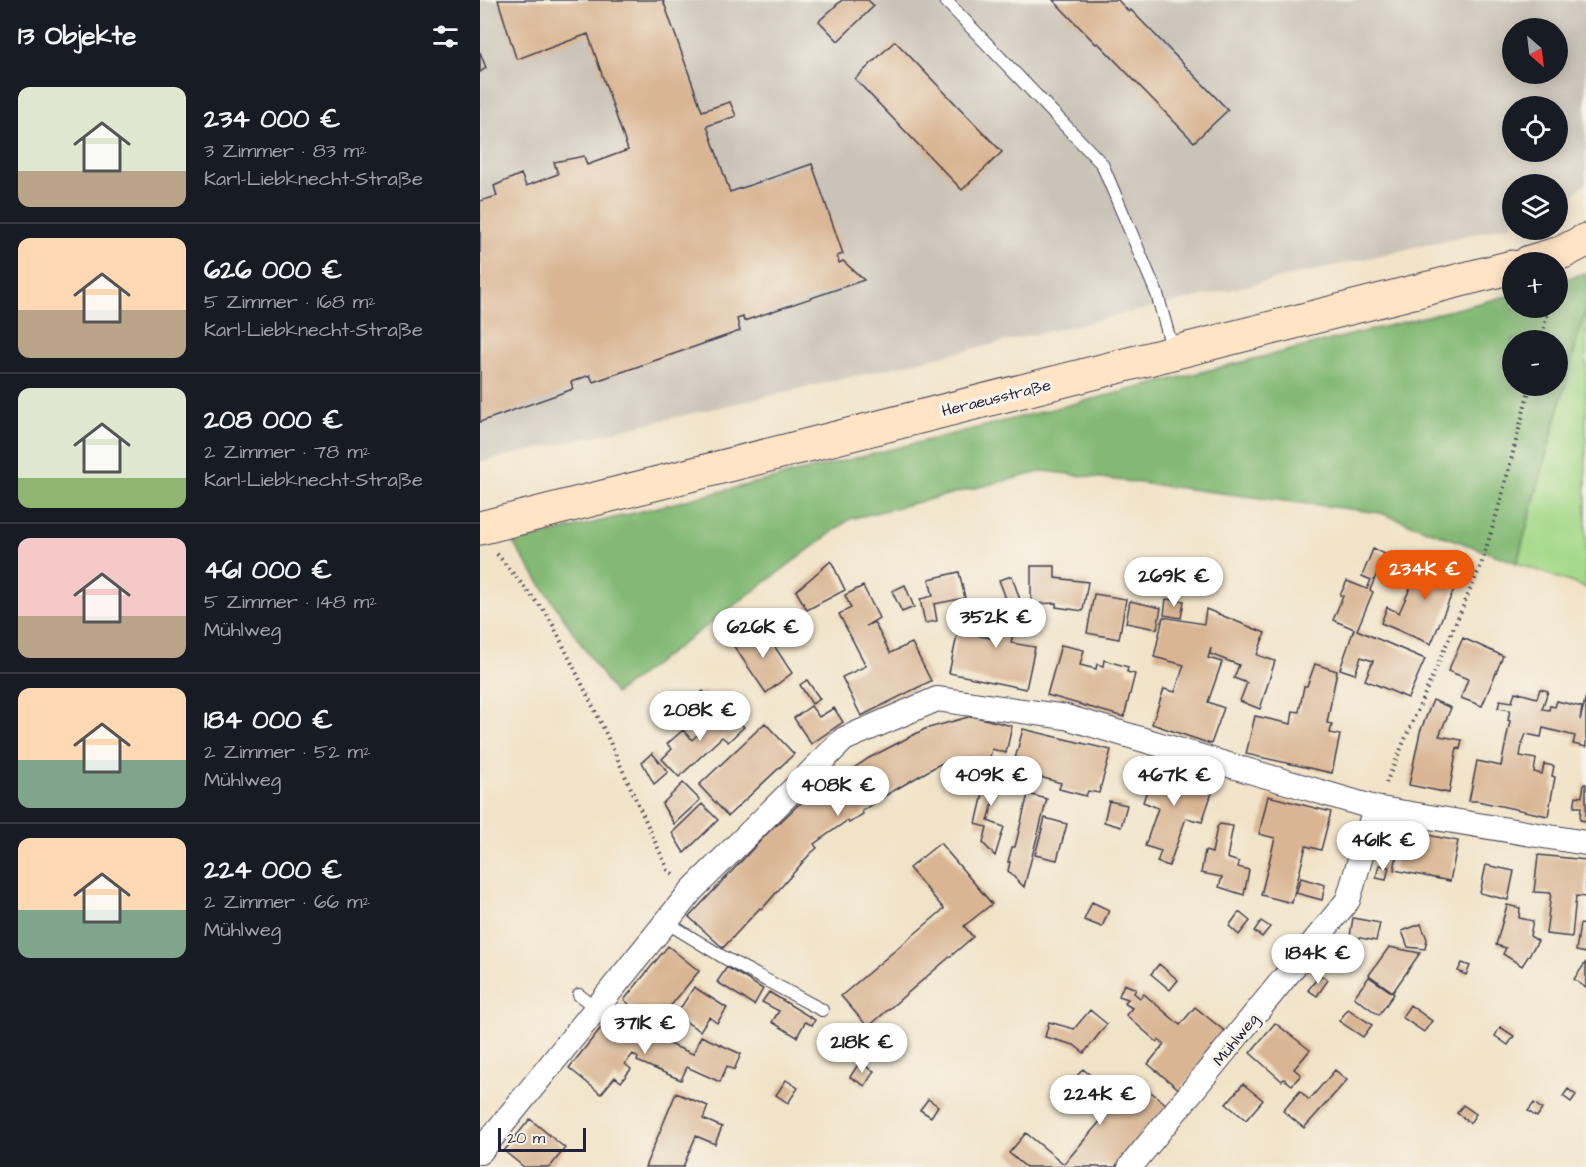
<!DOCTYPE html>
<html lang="de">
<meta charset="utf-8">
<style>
body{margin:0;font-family:"Architects Daughter",sans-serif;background:#242831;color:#f1f3f6;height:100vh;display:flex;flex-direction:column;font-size:22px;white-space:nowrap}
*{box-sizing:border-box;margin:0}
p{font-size:20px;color:#9ea1a6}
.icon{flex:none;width:33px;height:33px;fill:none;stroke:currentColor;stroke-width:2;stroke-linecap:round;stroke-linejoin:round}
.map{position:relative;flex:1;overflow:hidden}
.details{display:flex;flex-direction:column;background:#171b24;width:480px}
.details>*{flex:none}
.needle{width:39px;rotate:152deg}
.fabs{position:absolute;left:1022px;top:18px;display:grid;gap:12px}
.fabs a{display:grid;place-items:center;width:66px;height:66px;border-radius:50%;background:#171b24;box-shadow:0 3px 15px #0003;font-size:30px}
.scale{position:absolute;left:18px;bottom:15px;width:88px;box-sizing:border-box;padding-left:6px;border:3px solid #22223b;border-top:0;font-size:16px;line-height:21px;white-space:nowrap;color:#22223b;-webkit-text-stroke:4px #f7f3e8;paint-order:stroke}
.price{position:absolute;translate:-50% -51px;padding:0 14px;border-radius:21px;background:#fff;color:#222;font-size:20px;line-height:39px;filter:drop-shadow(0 2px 3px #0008)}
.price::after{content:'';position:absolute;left:50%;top:36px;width:18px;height:14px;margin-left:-9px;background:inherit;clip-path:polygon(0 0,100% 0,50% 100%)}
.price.active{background:#ea580c;color:#fff}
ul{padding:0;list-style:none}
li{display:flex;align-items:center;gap:18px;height:150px;padding:0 18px}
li+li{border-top:2px solid #363941}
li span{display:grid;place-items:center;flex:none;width:168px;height:120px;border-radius:12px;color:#555}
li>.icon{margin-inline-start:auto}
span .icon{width:72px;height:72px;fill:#fffc;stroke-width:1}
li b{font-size:26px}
h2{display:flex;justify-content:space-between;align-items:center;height:72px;padding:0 18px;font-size:26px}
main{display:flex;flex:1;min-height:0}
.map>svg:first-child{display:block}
.industrial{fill:#cac3b8;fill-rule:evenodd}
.green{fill:#a4d989;stroke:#637e62;stroke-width:1.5}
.forest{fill:#83b975;stroke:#526e58;stroke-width:1.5;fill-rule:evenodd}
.building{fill:#d9b593}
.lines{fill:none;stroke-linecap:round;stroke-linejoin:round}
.lane-casing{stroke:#413f50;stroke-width:14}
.street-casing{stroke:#413f50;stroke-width:26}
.secondary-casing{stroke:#413f50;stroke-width:35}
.path{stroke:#413f50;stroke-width:4;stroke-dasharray:1.5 4.5;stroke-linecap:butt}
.lane{stroke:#fff;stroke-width:12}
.street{stroke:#fff;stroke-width:24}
.secondary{stroke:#ffe4c6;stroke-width:33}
.labels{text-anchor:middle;stroke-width:6;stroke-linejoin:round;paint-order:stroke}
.street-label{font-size:16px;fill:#22223b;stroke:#f7f3e8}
</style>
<main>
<section class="details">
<h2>13 Objekte<svg class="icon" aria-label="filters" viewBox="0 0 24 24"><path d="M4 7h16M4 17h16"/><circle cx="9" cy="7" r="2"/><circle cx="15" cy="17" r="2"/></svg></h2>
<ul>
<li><span style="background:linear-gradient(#dfe7d0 70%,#b9a48a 0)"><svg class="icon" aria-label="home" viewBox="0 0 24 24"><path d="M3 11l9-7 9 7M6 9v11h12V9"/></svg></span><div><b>234 000 €</b><p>3 Zimmer · 83 m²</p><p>Karl-Liebknecht-Straße</p></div></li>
<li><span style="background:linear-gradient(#ffd9b3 60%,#b9a48a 0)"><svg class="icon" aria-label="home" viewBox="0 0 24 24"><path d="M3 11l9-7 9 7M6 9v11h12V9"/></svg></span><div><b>626 000 €</b><p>5 Zimmer · 168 m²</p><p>Karl-Liebknecht-Straße</p></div></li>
<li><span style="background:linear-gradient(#dfe7d0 75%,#8fb573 0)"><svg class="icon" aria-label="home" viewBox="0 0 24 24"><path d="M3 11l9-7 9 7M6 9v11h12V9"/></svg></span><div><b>208 000 €</b><p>2 Zimmer · 78 m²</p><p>Karl-Liebknecht-Straße</p></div></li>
<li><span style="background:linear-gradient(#f6c9c9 65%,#b9a48a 0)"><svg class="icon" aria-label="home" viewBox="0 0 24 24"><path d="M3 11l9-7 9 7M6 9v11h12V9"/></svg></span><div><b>461 000 €</b><p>5 Zimmer · 148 m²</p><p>Mühlweg</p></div></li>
<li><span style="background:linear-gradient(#ffd9b3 60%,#7fa58c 0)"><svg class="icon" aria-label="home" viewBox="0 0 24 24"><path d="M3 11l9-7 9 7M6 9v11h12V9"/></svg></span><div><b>184 000 €</b><p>2 Zimmer · 52 m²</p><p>Mühlweg</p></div></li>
<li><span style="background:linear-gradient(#ffd9b3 60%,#7fa58c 0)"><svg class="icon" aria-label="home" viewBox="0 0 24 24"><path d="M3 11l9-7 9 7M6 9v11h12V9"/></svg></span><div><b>224 000 €</b><p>2 Zimmer · 66 m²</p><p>Mühlweg</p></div></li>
</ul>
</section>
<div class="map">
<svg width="1106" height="1167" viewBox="0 0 1106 1167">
<rect width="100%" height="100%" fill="#f7f3e8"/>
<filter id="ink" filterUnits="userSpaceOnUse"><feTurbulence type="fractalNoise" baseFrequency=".0167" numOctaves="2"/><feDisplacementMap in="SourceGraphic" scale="12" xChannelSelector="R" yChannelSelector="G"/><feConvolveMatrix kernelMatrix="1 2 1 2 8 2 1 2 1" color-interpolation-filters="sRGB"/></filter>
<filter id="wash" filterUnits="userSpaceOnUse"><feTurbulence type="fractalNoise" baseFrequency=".008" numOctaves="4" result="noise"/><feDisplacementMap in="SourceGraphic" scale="24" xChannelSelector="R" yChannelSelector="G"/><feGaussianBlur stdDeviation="1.35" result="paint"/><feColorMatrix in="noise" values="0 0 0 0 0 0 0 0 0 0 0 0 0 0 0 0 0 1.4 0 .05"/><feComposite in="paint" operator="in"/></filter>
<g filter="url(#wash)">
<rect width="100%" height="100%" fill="#f1e3c8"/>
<path class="industrial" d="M 0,0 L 1106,0 L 1106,183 L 1077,210 L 1077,184 L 1032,184 L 1032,225 L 0,462 ZM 1032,28 L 1077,28 L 1077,74 L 1032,74 ZM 1032,106 L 1077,106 L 1077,152 L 1032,152 Z"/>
<path class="green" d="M 1106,308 L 1106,588 L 1037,563 Z"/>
<path class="forest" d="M 1106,273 L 1106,308 L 1037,563 L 901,513 L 564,471 L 370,519 L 135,694 L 33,543 L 1032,295 L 1032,308 L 1077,308 L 1077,281 ZM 1032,340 L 1077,340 L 1077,386 L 1032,386 Z"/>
<g id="blocks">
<path class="building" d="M 18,0 L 183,0 L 222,111 L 250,102 L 256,116 L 227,126 L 250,192 L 332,164 L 363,254 L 357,256 L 359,263 L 363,261 L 384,280 L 264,321 L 263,317 L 257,319 L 260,331 L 113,382 L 110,375 L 91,382 L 93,389 L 0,422 L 0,201 L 17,196 L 14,186 L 41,174 L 46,186 L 78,174 L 74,162 L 104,156 L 107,165 L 148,150 L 108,34 L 64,50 L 61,50 L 38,59 L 36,58 Z
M 362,0 L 388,0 L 394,6 L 358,41 L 339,21 Z
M 573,0 L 638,0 L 649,12 L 651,10 L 748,110 L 714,142 L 618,43 L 616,44 Z
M 415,41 L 522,152 L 482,190 L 375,79 Z
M 0,52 L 6,68 L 0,72 Z
M 893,549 L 905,554 L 890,590 L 893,592 L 877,630 L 945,659 L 928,698 L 885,680 L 893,661 L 881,657 L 875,674 L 860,669 L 874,629 L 853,620 L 863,596 L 860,595 L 867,581 L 887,589 L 891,580 L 882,576 Z
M 945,555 L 982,570 L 951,644 L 901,623 L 907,607 L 919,613 Z
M 351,561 L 365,590 L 327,610 L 316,591 Z
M 551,566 L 575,566 L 575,578 L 608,582 L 603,611 L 576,607 L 576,603 L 551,604 Z
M 479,572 L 485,598 L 454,604 L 457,621 L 445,623 L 440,599 L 453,596 L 449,579 Z
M 532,576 L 540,600 L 531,643 L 555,647 L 546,689 L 469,673 L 478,631 L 515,639 L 525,596 L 519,580 Z
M 425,585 L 434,607 L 422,612 L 412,591 Z
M 383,586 L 399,618 L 386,626 L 394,622 L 410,653 L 432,643 L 451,681 L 381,716 L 362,677 L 386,666 L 359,614 L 371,608 L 365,595 Z
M 614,594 L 646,599 L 639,639 L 607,633 Z
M 686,599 L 704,601 L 701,618 L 684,615 Z
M 650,601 L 681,608 L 677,629 L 646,623 Z
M 726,609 L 785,633 L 777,655 L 795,661 L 780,709 L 760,701 L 767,683 L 754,678 L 759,665 L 730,654 L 731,648 L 728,658 L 742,662 L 728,702 L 744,708 L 731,744 L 672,724 L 684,689 L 695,692 L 704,665 L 674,657 L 683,617 L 724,624 Z
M 280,624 L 312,673 L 286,693 L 253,645 Z
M 983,638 L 1023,656 L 1002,706 L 981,698 L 988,679 L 968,671 Z
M 581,645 L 604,650 L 600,665 L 616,669 L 617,664 L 623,666 L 624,660 L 648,667 L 647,672 L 655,674 L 644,717 L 567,695 Z
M 835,664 L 857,671 L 847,723 L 852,724 L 850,733 L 860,735 L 852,773 L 766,754 L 775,716 L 811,724 L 813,711 L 819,712 L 824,686 L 827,686 Z
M 327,680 L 340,699 L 332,704 L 320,685 Z
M 1060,689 L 1068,691 L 1062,709 L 1069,710 L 1070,706 L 1075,707 L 1077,701 L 1102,707 L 1100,720 L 1106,696 L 1106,747 L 1093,744 L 1095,736 L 1063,728 L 1061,737 L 1046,734 L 1042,744 L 1040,756 L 1056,759 L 1054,772 L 1062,774 L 1064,764 L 1074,766 L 1072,776 L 1075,777 L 1068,816 L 997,801 L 989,801 L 997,761 L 1021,766 L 1030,721 L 1028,720 L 1030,710 L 1018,708 L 1020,700 L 1032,702 L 1035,692 L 1057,698 Z
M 223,691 L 240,709 L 219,729 L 207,717 L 216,709 L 210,703 Z
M 953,700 L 971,708 L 959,736 L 982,740 L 980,749 L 977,748 L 969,793 L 929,785 L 940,732 Z
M 331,706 L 339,717 L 354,708 L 363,722 L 331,744 L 314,718 Z
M 245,708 L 264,727 L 248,742 L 242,737 L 199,777 L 182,759 L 192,749 L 187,744 L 203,730 L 212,740 Z
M 492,716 L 532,726 L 526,753 L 512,749 L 509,761 L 485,757 L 460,764 L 408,794 L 382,811 L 383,814 L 369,823 L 368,820 L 334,844 L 337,848 L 330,854 L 282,909 L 280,908 L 243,948 L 209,917 L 296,824 L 297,825 L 317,806 L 389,758 L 445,729 Z
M 285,723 L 314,754 L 248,816 L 219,785 Z
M 543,729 L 631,750 L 619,793 L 608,791 L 606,796 L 579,789 L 581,783 L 560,777 L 558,783 L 539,778 L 541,772 L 532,770 Z
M 172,753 L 188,772 L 174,784 L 162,762 Z
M 511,759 L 524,762 L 508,821 L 524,827 L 515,856 L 503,843 L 507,827 L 496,824 Z
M 676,764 L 735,784 L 722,822 L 706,818 L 689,866 L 677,862 L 681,851 L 665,846 L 678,808 L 663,802 Z
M 203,783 L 220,800 L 194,824 L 182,804 Z
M 1104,784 L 1106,784 L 1106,821 L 1100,820 L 1101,807 L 1094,807 L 1096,796 L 1102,797 Z
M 548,794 L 567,799 L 544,887 L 528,871 L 530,862 L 528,862 L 532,847 L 535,847 Z
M 788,796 L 851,812 L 841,850 L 826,846 L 812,903 L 781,895 L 795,838 L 779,834 Z
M 629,801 L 647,805 L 641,827 L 624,822 Z
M 222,804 L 238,820 L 204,853 L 192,833 Z
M 565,818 L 587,824 L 577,860 L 555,855 Z
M 740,824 L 753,826 L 747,858 L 759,862 L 758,867 L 769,870 L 764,895 L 739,887 L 742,877 L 721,873 L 725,851 L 732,853 L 737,827 Z
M 922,830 L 978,841 L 970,881 L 914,870 Z
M 460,843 L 512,904 L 484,926 L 493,937 L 388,1027 L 361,996 L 464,909 L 429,868 Z
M 1058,855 L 1106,860 L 1106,897 L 1096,896 L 1092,937 L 1066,934 L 1071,893 L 1054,892 Z
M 899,865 L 909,867 L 906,880 L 896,878 Z
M 1006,865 L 1034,871 L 1028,900 L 1000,893 Z
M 821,878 L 845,885 L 842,900 L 816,893 Z
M 612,902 L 629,910 L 622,927 L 604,920 Z
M 1027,905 L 1040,908 L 1039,918 L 1053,921 L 1050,936 L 1058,941 L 1042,966 L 1023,954 L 1026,948 L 1016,945 Z
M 759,912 L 770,921 L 759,935 L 749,926 Z
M 873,918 L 900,923 L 896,941 L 870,936 Z
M 781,921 L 790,927 L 782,937 L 774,931 Z
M 941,924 L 947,939 L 945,949 L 928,947 L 922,931 Z
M 1100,924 L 1106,925 L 1106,953 L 1096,951 Z
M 188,946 L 219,971 L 175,1025 L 144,1000 Z
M 909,947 L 940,953 L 913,992 L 889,975 Z
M 1106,962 L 1106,988 L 1094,979 Z
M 982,963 L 990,966 L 986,975 L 978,971 Z
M 679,964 L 698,980 L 690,990 L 671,974 Z
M 247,967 L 283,989 L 274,1005 L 237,982 Z
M 840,975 L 848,980 L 837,996 L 828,990 Z
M 889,977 L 914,994 L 899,1015 L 874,997 Z
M 644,984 L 656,989 L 654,993 L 660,998 L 664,994 L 700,1025 L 715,1007 L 747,1033 L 700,1090 L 668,1064 L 684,1044 L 679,1040 L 677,1042 L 646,1015 L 652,1008 L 644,1003 L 648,999 L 639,996 Z
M 214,987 L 247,1008 L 237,1023 L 229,1017 L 220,1031 L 196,1015 Z
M 289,992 L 335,1020 L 332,1025 L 325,1022 L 317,1037 L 292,1022 L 299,1011 L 282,1002 Z
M 930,1005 L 952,1021 L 944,1032 L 922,1017 Z
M 136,1009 L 168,1035 L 213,1054 L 221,1036 L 261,1054 L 254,1070 L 247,1066 L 240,1082 L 207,1067 L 201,1080 L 157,1061 L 158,1058 L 153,1054 L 145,1064 L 151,1069 L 141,1082 L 135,1077 L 121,1094 L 89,1068 Z
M 868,1009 L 892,1025 L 883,1037 L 859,1021 Z
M 610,1010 L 627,1024 L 604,1053 L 594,1045 L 565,1037 L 569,1022 L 594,1029 Z
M 795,1023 L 830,1050 L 814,1069 L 821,1075 L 812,1085 L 804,1079 L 802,1081 L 770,1053 Z
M 1020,1027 L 1034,1036 L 1028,1045 L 1015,1036 Z
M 379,1063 L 394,1071 L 385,1086 L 370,1077 Z
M 603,1069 L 639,1099 L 655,1079 L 687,1105 L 635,1167 L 546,1167 L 529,1153 L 546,1133 L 584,1164 L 622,1119 L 586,1089 Z
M 855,1070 L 867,1080 L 824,1128 L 803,1111 L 820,1091 L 829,1100 Z
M 306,1080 L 318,1088 L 308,1103 L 296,1095 Z
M 763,1084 L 783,1100 L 766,1120 L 746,1104 Z
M 1088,1089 L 1096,1095 L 1091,1102 L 1083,1096 Z
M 196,1093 L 228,1106 L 223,1119 L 242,1127 L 235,1144 L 216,1136 L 203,1167 L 165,1167 Z
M 448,1099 L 458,1106 L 451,1117 L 440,1110 Z
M 1054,1103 L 1062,1109 L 1057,1117 L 1048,1111 Z
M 983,1105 L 996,1114 L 990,1123 L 977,1113 Z
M 50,1119 L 85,1148 L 70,1167 L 44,1167 L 24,1151 Z"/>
</g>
</g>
<g filter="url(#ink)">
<use href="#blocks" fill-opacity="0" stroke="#413f50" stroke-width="1.5"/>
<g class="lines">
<defs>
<path id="lane" d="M 465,0 L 622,164 L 677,294 L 693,351
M 186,922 L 243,957 L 342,1010
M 99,995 L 115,1007"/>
<path id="street" d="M 0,1152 L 212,890 L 364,739 L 457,699 L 586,717 L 895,808 L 1106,843
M 650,1167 L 868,900 L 895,808"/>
<path id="secondary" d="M 1049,262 L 1083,252 L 1106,240
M 0,528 L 1032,267"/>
</defs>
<use href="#lane" class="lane-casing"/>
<use href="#street" class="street-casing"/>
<use href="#secondary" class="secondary-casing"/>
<path class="path" d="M 1061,340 L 1069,308
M 17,554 L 69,617 L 123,727 L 188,870 L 193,874
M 906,783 L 1001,565 L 1020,503 L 1050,386"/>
<use href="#lane" class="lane"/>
<use href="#street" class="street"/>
<use href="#secondary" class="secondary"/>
</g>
</g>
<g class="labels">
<g class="street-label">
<text transform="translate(516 397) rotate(-14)" y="6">Heraeusstraße</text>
<text transform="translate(755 1039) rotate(-51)" y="6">Mühlweg</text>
</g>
</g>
</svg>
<div class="fabs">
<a><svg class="needle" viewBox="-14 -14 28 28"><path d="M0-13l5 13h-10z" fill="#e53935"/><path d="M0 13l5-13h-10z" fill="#9ea1a6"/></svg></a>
<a><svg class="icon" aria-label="locate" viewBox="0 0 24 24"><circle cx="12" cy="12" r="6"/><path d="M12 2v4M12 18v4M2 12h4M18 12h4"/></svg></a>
<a><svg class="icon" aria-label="layers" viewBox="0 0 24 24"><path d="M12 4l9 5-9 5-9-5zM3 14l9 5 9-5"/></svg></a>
<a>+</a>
<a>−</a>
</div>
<div class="scale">20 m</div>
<b class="price active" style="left:945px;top:601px">234K €</b>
<b class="price" style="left:694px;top:608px">269K €</b>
<b class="price" style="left:516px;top:649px">352K €</b>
<b class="price" style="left:283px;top:659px">626K €</b>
<b class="price" style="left:220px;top:742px">208K €</b>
<b class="price" style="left:511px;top:807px">409K €</b>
<b class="price" style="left:694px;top:807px">467K €</b>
<b class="price" style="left:358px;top:817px">408K €</b>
<b class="price" style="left:903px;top:872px">461K €</b>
<b class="price" style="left:838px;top:985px">184K €</b>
<b class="price" style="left:165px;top:1055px">371K €</b>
<b class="price" style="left:382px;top:1074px">218K €</b>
<b class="price" style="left:620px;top:1126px">224K €</b>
</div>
</main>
